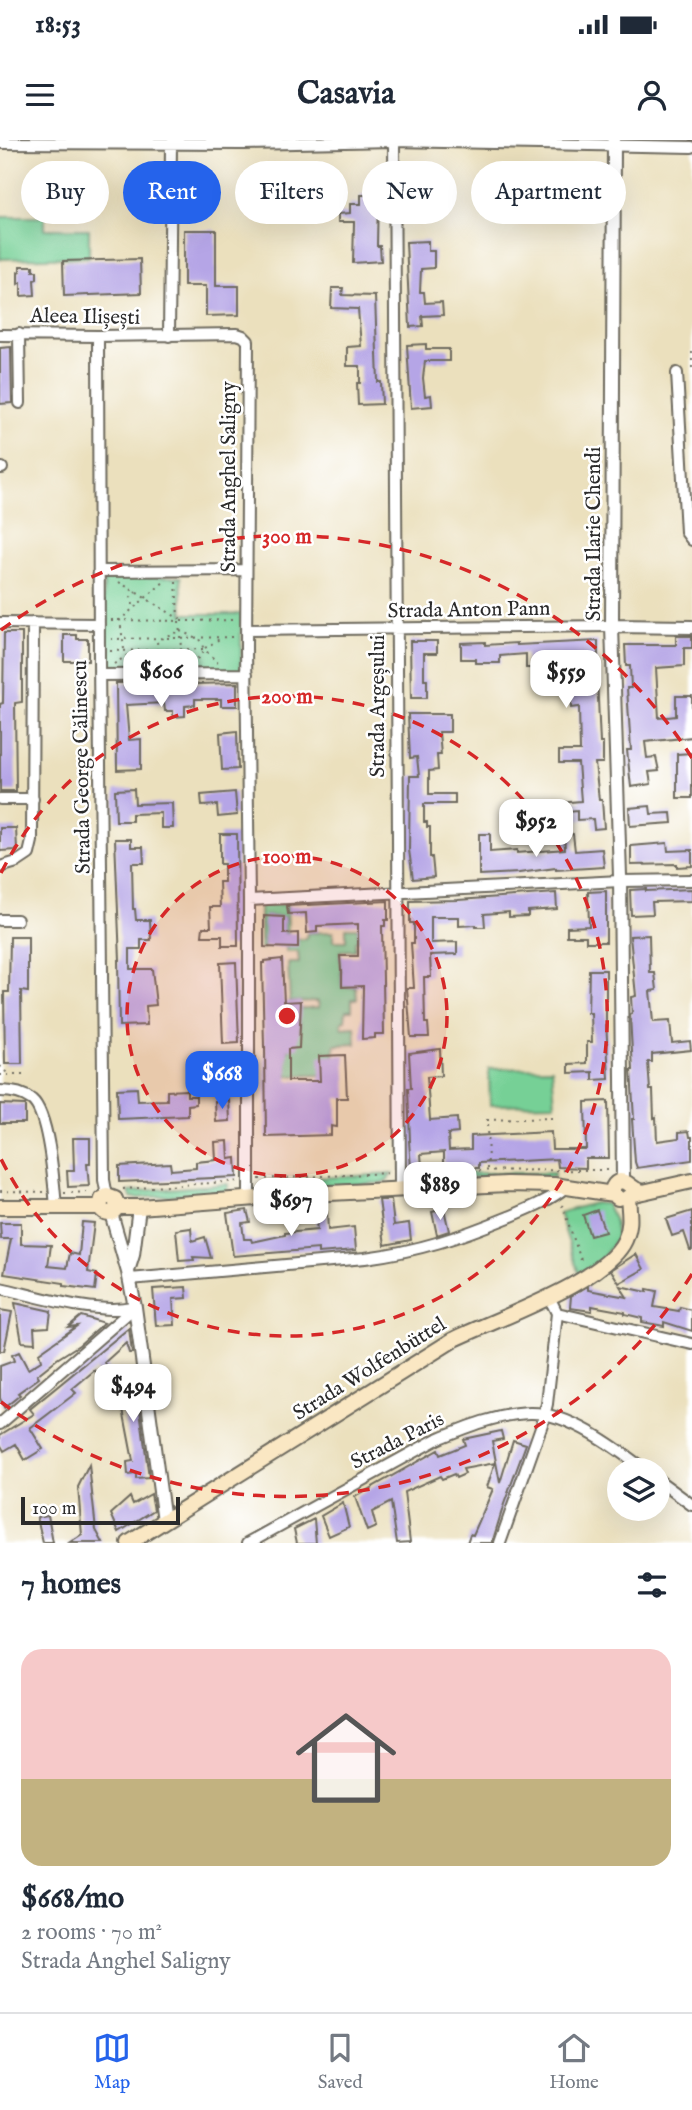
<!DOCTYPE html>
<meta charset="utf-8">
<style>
body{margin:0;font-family:"IM FELL English",serif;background:#f6f6f7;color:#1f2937;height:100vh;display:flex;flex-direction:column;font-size:26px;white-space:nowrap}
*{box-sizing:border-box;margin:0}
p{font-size:23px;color:#747a83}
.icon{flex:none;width:38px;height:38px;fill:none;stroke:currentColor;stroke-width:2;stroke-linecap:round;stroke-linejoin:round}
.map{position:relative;height:1403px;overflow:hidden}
.drawer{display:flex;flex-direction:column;background:#fff;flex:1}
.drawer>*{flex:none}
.top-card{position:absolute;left:21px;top:21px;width:651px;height:63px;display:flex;gap:14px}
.tools{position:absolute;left:607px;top:1318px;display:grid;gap:14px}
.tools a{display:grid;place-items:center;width:63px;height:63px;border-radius:50%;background:#fff;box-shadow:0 7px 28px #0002;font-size:35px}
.scale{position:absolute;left:21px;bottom:18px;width:159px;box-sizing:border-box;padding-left:7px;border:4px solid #2b2b2b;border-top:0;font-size:19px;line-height:24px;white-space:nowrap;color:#2b2b2b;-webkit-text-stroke:5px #fff;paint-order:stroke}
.price{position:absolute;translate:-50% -60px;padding:0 16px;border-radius:14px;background:#fff;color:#222;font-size:23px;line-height:46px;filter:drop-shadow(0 2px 4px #0008)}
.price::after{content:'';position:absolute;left:50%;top:42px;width:21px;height:16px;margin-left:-10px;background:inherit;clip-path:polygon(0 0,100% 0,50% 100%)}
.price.active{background:#2563eb;color:#fff}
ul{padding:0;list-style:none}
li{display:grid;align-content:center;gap:14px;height:371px;padding:0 21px}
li+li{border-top:2px solid #e0e1e3}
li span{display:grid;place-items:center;height:217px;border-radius:21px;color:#555}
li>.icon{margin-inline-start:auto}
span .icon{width:126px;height:126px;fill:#fffc;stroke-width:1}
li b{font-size:30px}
h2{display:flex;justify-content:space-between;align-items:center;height:84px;padding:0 21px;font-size:30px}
.tag{padding:0 24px;border-radius:32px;background:#fff;box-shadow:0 7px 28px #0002;font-size:24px;line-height:63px}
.tag.active{background:#2563eb;color:#fff}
.status{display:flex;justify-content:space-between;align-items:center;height:49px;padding:0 35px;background:#fff;direction:ltr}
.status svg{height:19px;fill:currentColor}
header{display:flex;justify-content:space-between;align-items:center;height:91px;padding:0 21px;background:#fff;font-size:32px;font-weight:700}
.dock{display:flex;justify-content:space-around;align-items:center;height:98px;border-top:2px solid #e0e1e3;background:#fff;font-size:19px;color:#747a83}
.dock a{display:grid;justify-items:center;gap:4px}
.dock .active{color:#2563eb}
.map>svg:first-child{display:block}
.green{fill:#76d096;stroke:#507e60;stroke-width:2}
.building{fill:#b5a5e6}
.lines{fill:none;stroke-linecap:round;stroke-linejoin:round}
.minor-casing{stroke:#6e6a5e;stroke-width:14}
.tertiary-casing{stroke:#6e6a5e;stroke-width:16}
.secondary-casing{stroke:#6e6a5e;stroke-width:18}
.path{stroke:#6e6a5e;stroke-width:2;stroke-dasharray:2 5;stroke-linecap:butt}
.minor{stroke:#fff;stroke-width:10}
.tertiary{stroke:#fff;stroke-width:12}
.secondary{stroke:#fae7c3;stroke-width:14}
.ring{fill:none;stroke:#d62828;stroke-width:3.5;stroke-dasharray:12 9}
.labels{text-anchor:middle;stroke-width:5;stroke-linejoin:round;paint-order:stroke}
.street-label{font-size:21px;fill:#2b2b2b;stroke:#fff}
.centre{fill:#d62828;stroke:#fff;stroke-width:3.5}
.ring-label{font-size:21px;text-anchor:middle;font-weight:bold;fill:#d62828;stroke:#fff;stroke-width:5;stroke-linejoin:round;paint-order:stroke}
</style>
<div class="status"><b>18:53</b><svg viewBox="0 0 49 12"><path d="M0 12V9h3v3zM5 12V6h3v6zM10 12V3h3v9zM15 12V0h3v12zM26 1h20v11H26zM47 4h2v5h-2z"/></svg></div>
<header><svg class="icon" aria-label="menu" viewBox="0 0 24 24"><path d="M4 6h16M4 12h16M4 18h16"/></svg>Casavia<svg class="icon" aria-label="person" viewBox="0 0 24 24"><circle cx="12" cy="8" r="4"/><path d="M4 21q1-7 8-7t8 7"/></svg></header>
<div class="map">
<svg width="692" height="1403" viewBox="0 0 692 1403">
<rect width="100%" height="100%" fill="#fff"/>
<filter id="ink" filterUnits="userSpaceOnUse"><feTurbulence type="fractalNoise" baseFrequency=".0143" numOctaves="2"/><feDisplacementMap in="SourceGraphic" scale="14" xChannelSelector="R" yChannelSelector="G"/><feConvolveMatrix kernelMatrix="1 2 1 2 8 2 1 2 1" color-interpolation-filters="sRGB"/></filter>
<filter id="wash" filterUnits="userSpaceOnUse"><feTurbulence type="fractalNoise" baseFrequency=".00686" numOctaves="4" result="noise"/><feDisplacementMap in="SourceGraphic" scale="28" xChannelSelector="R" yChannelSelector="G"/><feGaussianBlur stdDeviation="1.57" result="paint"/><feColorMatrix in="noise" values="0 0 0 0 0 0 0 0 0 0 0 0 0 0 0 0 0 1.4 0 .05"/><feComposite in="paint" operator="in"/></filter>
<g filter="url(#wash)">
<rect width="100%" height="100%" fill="#ebe0bd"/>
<path class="green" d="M 0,77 L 45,77 L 45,89 L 89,89 L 89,117 L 0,119 Z
M 104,436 L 181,437 L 183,474 L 241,474 L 241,531 L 103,531 Z
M 287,764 L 288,793 L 284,794 L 284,777 L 265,776 L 264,808 L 260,809 L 260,765 Z
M 346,788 L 358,788 L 358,800 L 355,801 L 355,810 L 340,811 L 342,847 L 356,847 L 357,859 L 352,859 L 352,870 L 346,870 L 345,880 L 342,881 L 342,888 L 355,887 L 356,904 L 335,905 L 334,916 L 320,935 L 288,936 C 288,929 286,920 288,912 C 291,892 310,896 294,869 L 319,867 L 318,861 L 290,862 L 288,823 L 299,823 L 298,812 L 286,812 L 286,800 L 306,799 L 307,793 L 333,792 L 333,801 L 346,801 Z
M 552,928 L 555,964 L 490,965 L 489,929 Z
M 409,1033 L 554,1033 L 554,1037 L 416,1037 Z
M 392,1034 L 386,1041 L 379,1043 L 318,1047 L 318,1038 Z
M 228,1044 L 227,1051 L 137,1058 L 131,1057 L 129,1052 Z
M 594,1063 L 606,1064 L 614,1079 L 617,1098 L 600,1121 L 579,1134 L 559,1073 Z"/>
<g id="blocks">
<path class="building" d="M 361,55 L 378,55 L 377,106 L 380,106 L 381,121 L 353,123 L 354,82 L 338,82 L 338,74 L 350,73 L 350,64 L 361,64 Z
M 184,90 L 216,90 L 216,146 L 239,146 L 239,175 L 206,176 L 206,146 L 184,146 Z
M 428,101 L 428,111 L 434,111 L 434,128 L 421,129 L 420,152 L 424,152 L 425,163 L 442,162 L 443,175 L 422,176 L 423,186 L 410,187 L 406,102 Z
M 140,119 L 141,153 L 64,156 L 63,121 Z
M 20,126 L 33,126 L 33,131 L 37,131 L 37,139 L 34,140 L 35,155 L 21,156 L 21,142 L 18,144 L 18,132 L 20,131 Z
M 332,148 L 343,148 L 342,155 L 375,156 L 378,242 L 381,242 L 382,264 L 358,265 L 357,243 L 360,243 L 360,226 L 347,226 L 347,207 L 361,206 L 358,169 L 331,168 Z
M 426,204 L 426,209 L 449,209 L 449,221 L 425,221 L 423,238 L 425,256 L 431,255 L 432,266 L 411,268 L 407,205 Z
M 11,207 L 12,263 L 0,264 L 0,208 Z
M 4,493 L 22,493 L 22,562 L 15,563 L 16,651 L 0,651 L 0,564 L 3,563 Z
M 64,495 L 77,495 L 77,499 L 88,499 L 88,521 L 64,521 Z
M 676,496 L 692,496 L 692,508 L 684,508 L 684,526 L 656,528 L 659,578 L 676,576 L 676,556 L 692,556 L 692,597 L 645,602 L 647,618 L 656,617 L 659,631 L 649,632 L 651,644 L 631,647 L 627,610 L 631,610 L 627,548 L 631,548 L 630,526 L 626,526 L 625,505 L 676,505 Z
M 410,501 L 437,501 L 437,513 L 424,513 L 424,540 L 427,540 L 427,558 L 411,558 Z
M 598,501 L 598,515 L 596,515 L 600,603 L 603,603 L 603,623 L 595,623 L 599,660 L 602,660 L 604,688 L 594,689 L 593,679 L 577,680 L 577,671 L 559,673 L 558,663 L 581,661 L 578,623 L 559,623 L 559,611 L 580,611 L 579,567 L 571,568 L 568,518 L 541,518 L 541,528 L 526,528 L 526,514 L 500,516 L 500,523 L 475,523 L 475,519 L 461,519 L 461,503 L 485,502 L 485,505 L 517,503 L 517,505 Z
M 194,542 L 194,544 L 237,543 L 237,566 L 221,566 L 221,559 L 195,559 L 195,565 L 185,566 L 185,576 L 173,577 L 173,571 L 165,571 L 164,563 L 126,565 L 129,600 L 141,599 L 141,629 L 117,630 L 116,543 Z
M 408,574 L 450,574 L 450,592 L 439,592 L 441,615 L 437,615 L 438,630 L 429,631 L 429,654 L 455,654 L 455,664 L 424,664 L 424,682 L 427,682 L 427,687 L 430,687 L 430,717 L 432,717 L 434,737 L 413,739 L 409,710 L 410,636 L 419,636 L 417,617 L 410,618 Z
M 237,591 L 238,629 L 222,630 L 220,593 Z
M 692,613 L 692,658 L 677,658 L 677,614 Z
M 134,649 L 135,664 L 172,663 L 173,688 L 161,688 L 161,673 L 132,674 L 132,681 L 116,681 L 115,650 Z
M 235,652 L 237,675 L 218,677 L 217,665 L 202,666 L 201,655 Z
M 650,666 L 651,674 L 671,673 L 672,683 L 630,686 L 629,668 Z
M 0,688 L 16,688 L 17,710 L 0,711 Z
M 220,694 L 237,694 L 238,806 L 222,806 L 222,796 L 202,796 L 203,787 L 211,787 L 210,767 L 220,767 L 219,742 L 224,742 L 224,724 L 220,724 Z
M 479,694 L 490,694 L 490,712 L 517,710 L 517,713 L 565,709 L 564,695 L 573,694 L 575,711 L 602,709 L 604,727 L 556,730 L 556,728 L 519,733 L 479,735 Z
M 115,699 L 131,699 L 131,707 L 143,707 L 144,723 L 132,723 L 133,769 L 135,769 L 136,780 L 150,780 L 151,800 L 141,800 L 141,809 L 130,809 L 130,829 L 152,829 L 156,865 L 146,866 L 147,885 L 119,886 L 118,820 L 120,820 Z
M 667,703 L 668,711 L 692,710 L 692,726 L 677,727 L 677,724 L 631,725 L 631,706 Z
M 646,749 L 646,751 L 692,749 L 692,761 L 652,762 L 653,774 L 631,775 L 630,750 Z
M 606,751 L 606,802 L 586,802 L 586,796 L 567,796 L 567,787 L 589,786 L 588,752 Z
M 556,753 L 557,769 L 528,771 L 528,776 L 509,777 L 509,772 L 484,774 L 485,787 L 476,787 L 476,785 L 459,786 L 459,777 L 431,777 L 431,803 L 457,802 L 457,814 L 430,815 L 431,837 L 424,837 L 425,883 L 428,883 L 429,897 L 411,897 L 407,848 L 414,848 L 411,803 L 414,803 L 414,783 L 410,783 L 410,761 L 458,760 Z
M 388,761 L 388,780 L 385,780 L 385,786 L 382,786 L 384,894 L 375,894 L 375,898 L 362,899 L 363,846 L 342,847 L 342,830 L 341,830 L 340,816 L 358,816 L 358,784 L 317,786 L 317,792 L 307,793 L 306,773 L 288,774 L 287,766 Z
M 264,776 L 284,777 L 284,794 L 298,793 L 298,808 L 264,807 Z
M 649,795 L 650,833 L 655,833 L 657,850 L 650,851 L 653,882 L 670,881 L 672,903 L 690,901 L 691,910 L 652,914 L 652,922 L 648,922 L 650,950 L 653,950 L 654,978 L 656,977 L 657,1001 L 679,998 L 679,992 L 689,991 L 690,997 L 692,997 L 692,1020 L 637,1028 L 635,1022 L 632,979 L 634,979 L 631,930 L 633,930 L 630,875 L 632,874 L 631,857 L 636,856 L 630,796 Z
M 10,797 L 28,797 L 28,852 L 21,851 L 22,924 L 5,924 L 4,852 L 9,852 Z
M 282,819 L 284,862 L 301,861 L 299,908 L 288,909 L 288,941 L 320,941 L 319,916 L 345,915 L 347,958 L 337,958 L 337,987 L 331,986 L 331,995 L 266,997 L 265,907 L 264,907 L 262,823 L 264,823 L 264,821 Z
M 236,822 L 239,903 L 223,904 L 220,823 Z
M 589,830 L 606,830 L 606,879 L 609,939 L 593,940 L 593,932 L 569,933 L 569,924 L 587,923 L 587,902 L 592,902 L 591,873 L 588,873 Z
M 440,909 L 441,936 L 427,937 L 430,980 L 457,978 L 458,993 L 448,994 L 449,1010 L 471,1009 L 471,996 L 551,992 L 552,1009 L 586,1009 L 585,962 L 608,961 L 609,1018 L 586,1018 L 586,1028 L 558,1027 L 557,1019 L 479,1023 L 479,1028 L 444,1028 L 444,1012 L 421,1014 L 422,1027 L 411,1028 L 409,1001 L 410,1001 L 408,948 L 411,948 L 409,913 Z
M 137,948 L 138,961 L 167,960 L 167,951 L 187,950 L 187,956 L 196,956 L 196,964 L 188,965 L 188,976 L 118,979 L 117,949 Z
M 229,960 L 230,981 L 216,982 L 215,961 Z
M 0,964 L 25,965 L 25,983 L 0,983 Z
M 73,998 L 90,998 L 90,1024 L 87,1024 L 89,1046 L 68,1047 L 67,1031 L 74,1031 Z
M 228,1001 L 229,1019 L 236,1018 L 237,1037 L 119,1042 L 119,1026 L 170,1023 L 171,1030 L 196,1028 L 196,1022 L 216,1020 L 215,1002 Z
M 379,1060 L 391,1060 L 394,1085 L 409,1083 L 411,1100 L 385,1105 Z
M 444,1069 L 449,1091 L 437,1095 L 432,1072 Z
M 247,1070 L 250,1082 L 242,1083 L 244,1099 L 251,1099 L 252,1102 L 285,1095 L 285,1093 L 317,1090 L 315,1073 L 327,1072 L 328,1090 L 354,1087 L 356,1110 L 318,1113 L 318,1109 L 233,1116 L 227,1073 Z
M 597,1070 L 605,1092 L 590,1096 L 583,1075 Z
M 692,1071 L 692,1110 L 690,1110 L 684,1092 L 672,1096 L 666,1079 Z
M 82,1082 L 94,1083 L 88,1132 L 97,1134 L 95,1150 L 64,1146 L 64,1143 L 4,1134 L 11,1099 L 1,1099 L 0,1083 L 21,1083 L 21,1104 L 51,1105 L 48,1126 L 67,1128 L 70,1113 L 79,1115 Z
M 191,1088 L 192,1101 L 205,1097 L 211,1118 L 193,1117 L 194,1120 L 179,1121 L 176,1090 Z
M 636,1114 L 644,1129 L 619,1143 L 611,1130 Z
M 588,1146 L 588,1150 L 627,1157 L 620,1146 L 647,1152 L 647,1149 L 657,1151 L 654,1167 L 679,1171 L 680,1167 L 692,1170 L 692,1191 L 664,1182 L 664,1186 L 642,1182 L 642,1178 L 625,1174 L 625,1172 L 592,1166 L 592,1171 L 570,1168 L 571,1156 Z
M 186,1147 L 187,1158 L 173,1159 L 175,1185 L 156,1186 L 153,1149 Z
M 15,1163 L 51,1171 L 49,1187 L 34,1188 L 35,1203 L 22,1202 Z
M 0,1170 L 12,1172 L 4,1211 L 0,1211 Z
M 81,1176 L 104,1183 L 79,1205 L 57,1219 L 37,1235 L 39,1238 L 18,1253 L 20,1255 L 4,1268 L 0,1258 L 0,1226 L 14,1221 L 12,1215 L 19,1212 L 28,1229 L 41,1221 L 39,1213 L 77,1186 L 68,1187 Z
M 129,1188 L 132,1213 L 129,1213 L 126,1203 L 105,1222 L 109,1234 L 99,1239 L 95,1230 L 72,1249 L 76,1253 L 30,1288 L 43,1309 L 25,1320 L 16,1304 L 4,1311 L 0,1304 L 0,1295 L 34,1274 L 30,1269 Z
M 135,1232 L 149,1338 L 136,1339 L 136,1334 L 128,1335 L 127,1322 L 133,1321 L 119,1248 L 115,1249 L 113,1236 Z
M 501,1291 L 503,1299 L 492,1301 L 500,1343 L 513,1300 L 526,1304 L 504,1364 L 492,1403 L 467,1403 L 470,1394 L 473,1395 L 493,1349 L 487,1347 L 495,1323 L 463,1329 L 465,1334 L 456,1338 L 454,1334 L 442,1339 L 440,1336 L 404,1352 L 410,1402 L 397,1403 L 391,1362 L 372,1372 L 376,1387 L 367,1391 L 355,1357 L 438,1310 L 440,1315 L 465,1305 L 463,1299 Z
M 89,1325 L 96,1390 L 103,1403 L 70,1403 L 82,1395 L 78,1347 Z
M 151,1354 L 154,1370 L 119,1392 L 111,1374 L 130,1357 L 133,1364 Z
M 343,1363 L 349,1387 L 329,1396 L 321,1376 Z
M 48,1375 L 53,1403 L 43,1403 L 37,1377 Z
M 314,1379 L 316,1403 L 297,1403 L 294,1389 Z"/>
</g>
</g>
<g filter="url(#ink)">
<use href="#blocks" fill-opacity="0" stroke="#6e6a5e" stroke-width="2"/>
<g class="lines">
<defs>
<path id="minor" d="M 394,0 L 400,1049
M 0,3 L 244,4 L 394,1 L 692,7
M 19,194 L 20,263
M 0,195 L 98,196 L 237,194 L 243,196 L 248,201 L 246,508 L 249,760 L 249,1059
M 98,196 L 99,520 L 104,1040 L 107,1056
M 169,196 L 171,4
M 677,233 L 686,392 L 692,400
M 0,328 L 2,328
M 100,431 L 246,430
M 0,483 L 99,484
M 247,490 L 612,486
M 99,535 L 247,534
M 0,659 L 33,659
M 0,727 L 17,722 L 29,714 L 32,701 L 33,483
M 249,760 L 620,741 L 692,740
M 0,780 L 17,780
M 0,951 C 11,951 23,953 32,960 C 49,974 54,1044 56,1067
M 130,1139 L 365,1118 C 419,1111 460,1097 509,1077 C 530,1068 549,1061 566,1047
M 0,1148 C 37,1156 96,1175 132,1167
M 557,1173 L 692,1204
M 0,1284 L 135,1167
M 658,1340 L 692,1365
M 248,1403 L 437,1299 C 466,1287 498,1274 530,1273 C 568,1272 616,1308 645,1330
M 500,1403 L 542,1284 L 547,1264 L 557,1173 L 549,1157"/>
<path id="tertiary" d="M 614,0 L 612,486 L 620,736 L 623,1041
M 612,486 L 692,487
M 111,1073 L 128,1132 L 135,1167 L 164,1381
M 128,1131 L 133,1115 L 139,1067"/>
<path id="secondary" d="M 634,1054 L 692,1041
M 618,1058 C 610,1053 611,1045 620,1041 C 630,1041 630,1050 643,1052
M 0,1067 L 100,1067 C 104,1075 113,1075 117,1067 L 139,1067 L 310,1054 L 507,1044 L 554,1045 L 613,1054
M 100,1067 L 102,1059 L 107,1056 L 115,1059 L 117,1067
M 129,1403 L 453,1200 C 495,1179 606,1142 625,1100 C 632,1084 629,1073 628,1057"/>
</defs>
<use href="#minor" class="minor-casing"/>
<use href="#tertiary" class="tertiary-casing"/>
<use href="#secondary" class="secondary-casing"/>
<path class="path" d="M 692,212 L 692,232
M 119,442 L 183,481
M 176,442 L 178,477
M 133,465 L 131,457 L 136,452
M 111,480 L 184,481 L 234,480
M 179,482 L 182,522
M 180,491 L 199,499 L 204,509 C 196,526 184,525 167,523 L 157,511 L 157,503 L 166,496 Z
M 111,499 L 235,497
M 205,508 L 221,498
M 124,509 L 120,480 L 165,441
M 110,511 L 204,509 L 218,523
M 114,524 L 136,510
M 0,926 L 9,935
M 0,935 L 23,935
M 488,1029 L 487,980 L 555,978
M 409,1031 L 600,1030 L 607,1030 L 609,1032
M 259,1039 L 390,1033
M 123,1049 L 240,1041
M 0,1051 L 44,1052
M 64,1053 L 90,1052
M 562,1065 L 582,1123"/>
<use href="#minor" class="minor"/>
<use href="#tertiary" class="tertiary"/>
<use href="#secondary" class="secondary"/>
</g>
</g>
<circle cx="287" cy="876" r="160" fill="#d62828" fill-opacity=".12"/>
<g class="ring">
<circle cx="287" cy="876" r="160"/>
<path d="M1 733A320 320 0 1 1 1 1019"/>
<path d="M692 1134A480 480 0 0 1 1 1262M1 490A480 480 0 0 1 692 618"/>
</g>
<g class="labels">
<g class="street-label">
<text transform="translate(85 176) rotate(1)" y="7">Aleea Ilișești</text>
<text transform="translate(228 337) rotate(-90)" y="7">Strada Anghel Saligny</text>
<text transform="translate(593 394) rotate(-90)" y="7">Strada Ilarie Chendi</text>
<text transform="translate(469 469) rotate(-1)" y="7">Strada Anton Pann</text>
<text transform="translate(377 566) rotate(-90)" y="7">Strada Argeșului</text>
<text transform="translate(81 627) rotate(-91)" y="7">Strada George Călinescu</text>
<text transform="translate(369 1228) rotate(-32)" y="7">Strada Wolfenbüttel</text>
<text transform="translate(397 1300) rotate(-27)" y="7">Strada Paris</text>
</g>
</g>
<circle cx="287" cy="876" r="10" class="centre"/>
<g class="ring-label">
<text x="287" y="403">300 m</text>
<text x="287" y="563">200 m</text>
<text x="287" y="723">100 m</text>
</g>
</svg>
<div class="tools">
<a><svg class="icon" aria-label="layers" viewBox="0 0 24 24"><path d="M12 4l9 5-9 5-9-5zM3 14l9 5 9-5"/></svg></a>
</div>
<div class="scale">100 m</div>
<b class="price" style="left:161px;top:569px">$606</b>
<b class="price" style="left:566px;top:570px">$559</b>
<b class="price" style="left:536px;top:719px">$952</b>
<b class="price active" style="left:222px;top:971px">$668</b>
<b class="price" style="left:440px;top:1082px">$889</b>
<b class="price" style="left:291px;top:1098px">$697</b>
<b class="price" style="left:133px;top:1284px">$494</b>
<div class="top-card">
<a class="tag">Buy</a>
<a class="tag active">Rent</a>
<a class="tag">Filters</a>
<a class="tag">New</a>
<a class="tag">Apartment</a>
</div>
</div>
<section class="drawer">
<h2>7 homes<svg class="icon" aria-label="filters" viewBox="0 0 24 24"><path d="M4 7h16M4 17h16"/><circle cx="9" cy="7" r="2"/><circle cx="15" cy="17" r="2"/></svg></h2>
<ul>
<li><span style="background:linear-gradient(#f6c9c9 60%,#c2b280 0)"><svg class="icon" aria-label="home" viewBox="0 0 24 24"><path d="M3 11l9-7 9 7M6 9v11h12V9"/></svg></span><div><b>$668/mo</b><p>2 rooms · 70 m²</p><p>Strada Anghel Saligny</p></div></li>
</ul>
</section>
<nav class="dock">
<a class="active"><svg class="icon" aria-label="map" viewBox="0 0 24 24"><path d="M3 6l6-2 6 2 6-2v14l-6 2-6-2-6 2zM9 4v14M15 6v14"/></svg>Map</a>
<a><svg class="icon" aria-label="saved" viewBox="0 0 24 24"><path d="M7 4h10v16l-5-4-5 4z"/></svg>Saved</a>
<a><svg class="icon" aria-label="home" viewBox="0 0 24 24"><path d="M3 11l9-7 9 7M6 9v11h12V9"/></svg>Home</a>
</nav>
